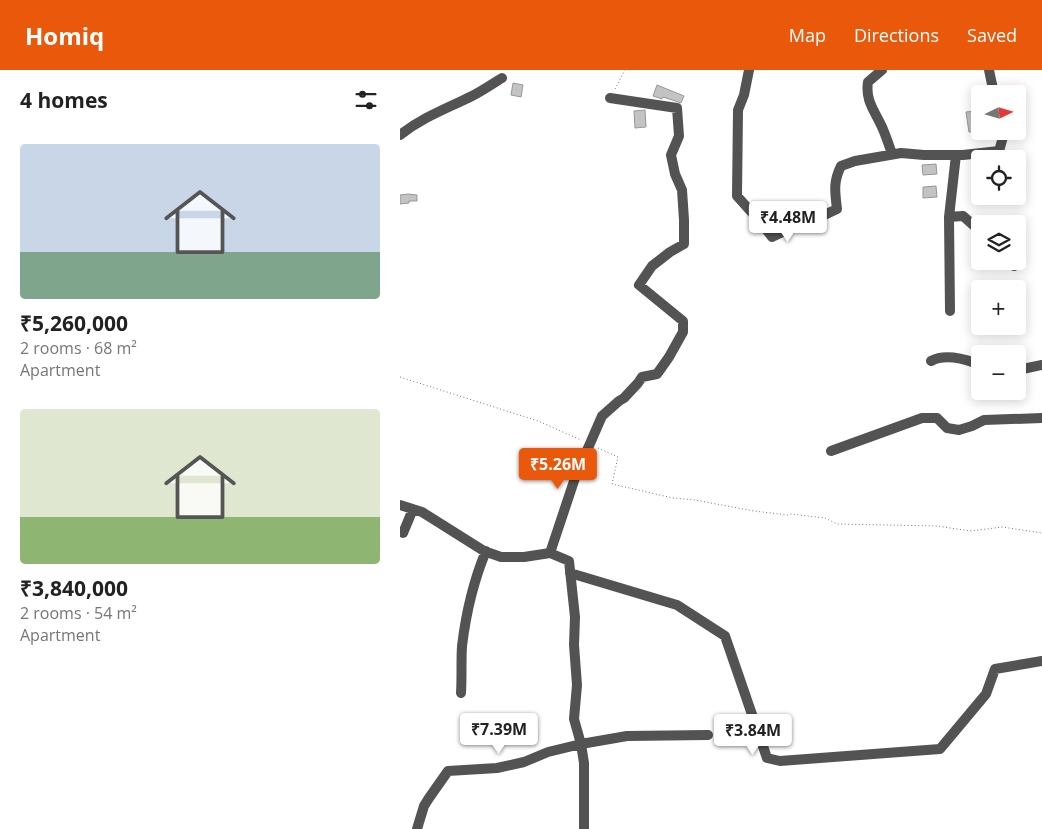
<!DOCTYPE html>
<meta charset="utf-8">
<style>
body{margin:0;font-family:"Open Sans",sans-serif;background:#f2f2f2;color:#222;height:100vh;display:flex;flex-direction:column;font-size:19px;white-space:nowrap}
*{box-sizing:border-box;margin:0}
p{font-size:16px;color:#767676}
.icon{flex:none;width:28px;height:28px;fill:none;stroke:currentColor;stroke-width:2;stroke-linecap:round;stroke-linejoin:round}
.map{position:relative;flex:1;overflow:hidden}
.details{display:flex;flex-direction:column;background:#fff;width:400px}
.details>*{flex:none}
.needle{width:32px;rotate:85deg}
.buttons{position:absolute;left:571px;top:15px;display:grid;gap:10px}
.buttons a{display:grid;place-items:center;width:55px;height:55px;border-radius:5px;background:#fff;box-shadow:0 2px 12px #0003;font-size:25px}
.price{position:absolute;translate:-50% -42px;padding:0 11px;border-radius:5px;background:#fff;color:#222;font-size:16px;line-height:32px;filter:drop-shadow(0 1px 2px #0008)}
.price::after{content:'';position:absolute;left:50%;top:30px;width:15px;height:11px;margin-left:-8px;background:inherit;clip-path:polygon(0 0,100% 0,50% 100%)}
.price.selected{background:#ea580c;color:#fff}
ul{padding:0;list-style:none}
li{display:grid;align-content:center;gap:10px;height:265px;padding:0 20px}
li span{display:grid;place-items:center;height:155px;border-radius:5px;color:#555}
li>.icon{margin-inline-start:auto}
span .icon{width:90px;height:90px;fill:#fffc;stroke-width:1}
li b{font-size:21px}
h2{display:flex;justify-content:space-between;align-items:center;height:60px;padding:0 20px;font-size:21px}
header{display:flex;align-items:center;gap:30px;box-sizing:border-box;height:70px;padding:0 25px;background:#ea580c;color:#fff}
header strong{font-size:24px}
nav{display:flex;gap:28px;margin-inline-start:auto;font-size:18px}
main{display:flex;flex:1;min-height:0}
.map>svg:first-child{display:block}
.building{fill:#c3c3c3;stroke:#979797}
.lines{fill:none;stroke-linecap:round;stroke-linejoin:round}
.path{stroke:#757575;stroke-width:1;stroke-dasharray:1 2.5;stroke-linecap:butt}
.minor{stroke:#535353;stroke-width:10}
</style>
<header>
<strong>Homiq</strong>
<nav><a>Map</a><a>Directions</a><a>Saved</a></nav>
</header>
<main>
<section class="details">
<h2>4 homes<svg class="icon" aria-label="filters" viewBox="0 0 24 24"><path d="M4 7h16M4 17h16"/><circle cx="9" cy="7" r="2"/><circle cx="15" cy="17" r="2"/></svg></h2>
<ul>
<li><span style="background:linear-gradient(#c9d6e8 70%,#7fa58c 0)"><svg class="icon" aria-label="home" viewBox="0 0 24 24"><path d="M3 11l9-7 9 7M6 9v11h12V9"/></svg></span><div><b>₹5,260,000</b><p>2 rooms · 68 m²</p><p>Apartment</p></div></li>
<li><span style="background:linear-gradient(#dfe7d0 70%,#8fb573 0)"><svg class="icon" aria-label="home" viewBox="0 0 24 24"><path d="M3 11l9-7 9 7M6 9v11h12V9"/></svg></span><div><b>₹3,840,000</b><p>2 rooms · 54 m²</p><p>Apartment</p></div></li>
</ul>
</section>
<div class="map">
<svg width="642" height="759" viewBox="0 0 642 759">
<rect width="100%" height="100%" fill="#fff"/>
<path class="building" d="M 113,13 L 123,15 L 121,27 L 111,25 Z
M 257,15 L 284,26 L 281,33 L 263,27 L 262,29 L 253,26 Z
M 245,40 L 246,57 L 235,58 L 234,41 Z
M 576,41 L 578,61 L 569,62 L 566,42 Z
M 536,94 L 537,104 L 523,105 L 522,95 Z
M 536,116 L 537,127 L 523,128 L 523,117 Z
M 8,124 L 17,125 L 17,131 L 9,131 L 9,133 L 0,134 L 0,125 Z"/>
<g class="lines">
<path class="path" d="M 215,19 L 225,0
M 0,307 L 138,351 L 181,370
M 198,378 L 218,387 L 212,414 L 273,428 L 295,430 L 354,441 L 387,445 L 391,444 L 425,448 L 437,454 L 537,456 L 571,461 L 602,457 L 642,463"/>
<path class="minor" d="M 349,0 L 344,25 L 338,40 L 337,126 L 363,155 L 372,167 L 387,160 L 401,156 L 437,139 C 435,122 433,112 441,96 L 455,91 L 501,83 L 524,85 L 563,85 L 599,81 L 603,67 L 601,61
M 482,0 L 468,12 C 465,31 475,41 482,57 C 486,66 489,75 492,84
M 589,0 L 594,24
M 210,28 L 277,38 L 279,66 L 271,85 L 275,104 L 282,120 L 284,150 L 284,174 L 270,182 L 252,196 L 239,215 L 283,251 L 283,262 L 269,287 L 257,304 L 242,307 L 238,313 L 224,328 L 219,331 L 202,346 L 175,408 L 150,483 L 169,491 L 175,547 L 174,575 L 177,615 L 174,649 L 181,674 L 227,666 L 308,665
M 0,65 C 23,47 46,39 72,26 C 82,21 92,14 102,8
M 556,85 L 549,147 L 563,146 L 580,161
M 549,147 L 550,241
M 612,191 L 614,196
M 531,291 C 544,284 561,288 575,293 L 580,303
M 618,300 L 642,295
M 431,381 L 522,348 L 537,348 L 547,358 L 559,360 L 572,356 L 584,350 L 642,348
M 0,435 L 22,442 L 84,481 L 101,487 L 124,487 L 150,483
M 3,463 L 13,439
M 170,503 L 277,535 L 325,566 L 367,688 L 380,691 L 540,679 L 586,624 L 595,599 L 642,591
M 61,623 C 62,607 61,591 62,576 C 66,543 73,512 86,481
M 17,759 L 24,736 L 29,728 L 48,701 L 97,698 L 124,692 L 148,682 L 181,674 L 184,693 L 184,759"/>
</g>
</svg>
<div class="buttons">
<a><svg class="needle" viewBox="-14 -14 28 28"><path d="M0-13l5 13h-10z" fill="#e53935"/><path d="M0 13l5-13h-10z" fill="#767676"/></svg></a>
<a><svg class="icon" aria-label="locate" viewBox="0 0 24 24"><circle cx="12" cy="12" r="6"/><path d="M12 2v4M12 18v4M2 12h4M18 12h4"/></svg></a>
<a><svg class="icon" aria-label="layers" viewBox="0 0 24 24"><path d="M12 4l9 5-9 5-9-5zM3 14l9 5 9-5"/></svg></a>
<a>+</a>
<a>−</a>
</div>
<b class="price" style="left:388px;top:173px">₹4.48M</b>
<b class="price selected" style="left:158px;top:420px">₹5.26M</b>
<b class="price" style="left:99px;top:685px">₹7.39M</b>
<b class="price" style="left:353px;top:686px">₹3.84M</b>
</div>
</main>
